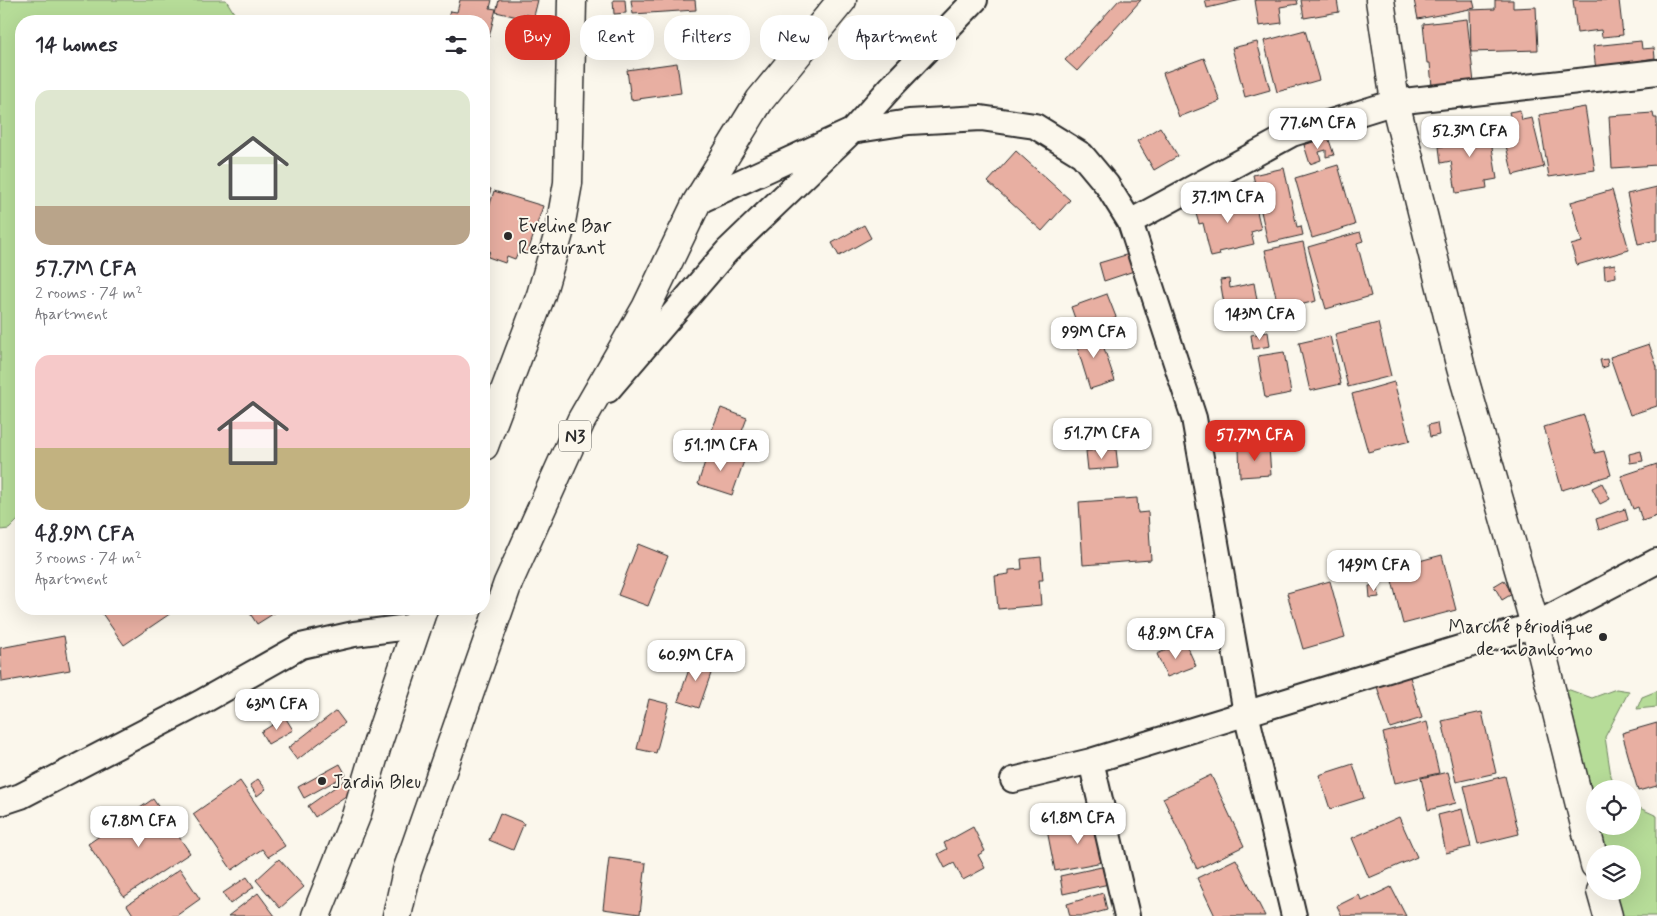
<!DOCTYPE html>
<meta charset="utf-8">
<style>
body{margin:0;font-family:Mynerve,sans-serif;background:#f7f7f7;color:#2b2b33;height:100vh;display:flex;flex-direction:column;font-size:19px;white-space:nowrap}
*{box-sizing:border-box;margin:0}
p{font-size:16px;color:#7c7c81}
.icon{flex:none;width:28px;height:28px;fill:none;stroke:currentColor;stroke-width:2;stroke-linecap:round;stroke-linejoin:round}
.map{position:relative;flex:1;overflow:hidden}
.sheet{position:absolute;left:15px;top:15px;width:475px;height:600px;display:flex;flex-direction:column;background:#fff;border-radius:20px;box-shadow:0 5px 20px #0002}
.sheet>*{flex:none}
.top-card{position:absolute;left:505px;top:15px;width:475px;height:45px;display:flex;gap:10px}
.fabs{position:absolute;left:1586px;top:780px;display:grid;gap:10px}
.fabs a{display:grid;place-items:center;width:55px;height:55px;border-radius:50%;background:#fff;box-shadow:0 5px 20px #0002;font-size:25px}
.price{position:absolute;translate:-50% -42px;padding:0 11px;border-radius:10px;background:#fff;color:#222;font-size:16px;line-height:32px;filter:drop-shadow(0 1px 2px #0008)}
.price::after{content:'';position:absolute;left:50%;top:30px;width:15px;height:11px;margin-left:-8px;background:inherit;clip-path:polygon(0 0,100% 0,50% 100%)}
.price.selected{background:#d93025;color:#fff}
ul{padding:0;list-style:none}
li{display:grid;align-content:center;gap:10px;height:265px;padding:0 20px}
li span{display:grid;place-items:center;height:155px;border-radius:15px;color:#555}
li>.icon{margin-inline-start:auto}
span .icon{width:90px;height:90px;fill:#fffc;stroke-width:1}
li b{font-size:21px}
h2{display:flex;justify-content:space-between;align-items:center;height:60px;padding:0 20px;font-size:21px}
.pill{padding:0 18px;border-radius:20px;background:#fff;box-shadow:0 5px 20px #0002;font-size:18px;line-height:45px}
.pill.selected{background:#d93025;color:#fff}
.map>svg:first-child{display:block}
.green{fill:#b6dc98;stroke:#708462}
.building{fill:#e8afa2;stroke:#2b2b2b}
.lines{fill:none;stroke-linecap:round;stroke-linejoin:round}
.street-casing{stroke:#2b2b2b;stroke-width:28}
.secondary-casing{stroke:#2b2b2b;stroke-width:31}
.highway-casing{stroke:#2b2b2b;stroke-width:31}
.street{stroke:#fbf7ec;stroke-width:24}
.secondary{stroke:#fbf7ec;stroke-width:28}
.highway{stroke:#fbf7ec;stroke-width:28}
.poi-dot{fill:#2b2b2b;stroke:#fbf7ec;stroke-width:2}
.labels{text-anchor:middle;stroke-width:4;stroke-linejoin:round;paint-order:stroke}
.shield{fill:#fbf7ec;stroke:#696865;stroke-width:1}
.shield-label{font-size:18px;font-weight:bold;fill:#2b2b2b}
.poi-label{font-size:19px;fill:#2b2b2b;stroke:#fbf7ec;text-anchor:start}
</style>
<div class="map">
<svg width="1657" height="916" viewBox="0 0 1657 916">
<rect width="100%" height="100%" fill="#fbf7ec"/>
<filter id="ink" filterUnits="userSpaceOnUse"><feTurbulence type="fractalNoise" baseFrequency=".02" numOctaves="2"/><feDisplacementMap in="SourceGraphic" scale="10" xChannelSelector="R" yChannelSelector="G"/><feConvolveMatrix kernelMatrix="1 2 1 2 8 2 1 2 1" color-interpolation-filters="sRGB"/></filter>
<g filter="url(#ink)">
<path class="green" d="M 0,0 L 226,0 L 239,21 L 21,21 L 21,517 L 9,529 L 0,530 Z
M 1567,689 L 1592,698 L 1616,689 L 1629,691 L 1605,737 L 1611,776 L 1617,789 L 1595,789 L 1595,826 L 1632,826 L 1633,805 L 1657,816 L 1657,916 L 1618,916 L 1611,891 L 1632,891 L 1632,854 L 1600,854 L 1557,699 Z
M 1657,691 L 1657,707 L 1637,709 L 1642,697 Z"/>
<path class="building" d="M 460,0 L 492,0 L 490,8 L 496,9 L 489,37 L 484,36 L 484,21 L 447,21 L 450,11 L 457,12 Z
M 499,0 L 538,0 L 534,16 L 523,14 L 522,18 L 496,12 Z
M 613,0 L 625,0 L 626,13 L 614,14 Z
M 631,0 L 695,0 L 696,10 L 633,14 Z
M 1119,0 L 1141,0 L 1077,71 L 1065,60 Z
M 1205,0 L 1241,0 L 1207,8 Z
M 1255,0 L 1297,0 L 1298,4 L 1280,7 L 1282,23 L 1259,26 Z
M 1301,0 L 1337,0 L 1339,12 L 1304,18 Z
M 1414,0 L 1473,0 L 1475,8 L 1418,19 Z
M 1495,0 L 1513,0 L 1513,8 L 1536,7 L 1538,50 L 1471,52 L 1470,10 L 1495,9 Z
M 1573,0 L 1619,0 L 1623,35 L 1602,37 L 1601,30 L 1577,33 Z
M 1467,19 L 1474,83 L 1432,87 L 1430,63 L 1427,63 L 1423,24 Z
M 1305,30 L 1319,80 L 1277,92 L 1264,41 Z
M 1641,41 L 1642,49 L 1654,48 L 1655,58 L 1642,60 L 1642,65 L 1596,70 L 1593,46 Z
M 1257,42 L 1270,90 L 1245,97 L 1232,48 Z
M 1204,58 L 1220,101 L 1179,117 L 1163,73 Z
M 677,63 L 681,93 L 631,100 L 627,70 Z
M 1585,107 L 1595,170 L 1549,177 L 1539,115 Z
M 1520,110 L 1522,120 L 1532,118 L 1544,167 L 1513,175 L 1501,125 L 1512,123 L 1509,112 Z
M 1653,113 L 1654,118 L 1657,118 L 1657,165 L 1612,168 L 1609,116 Z
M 1473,121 L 1475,131 L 1489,128 L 1497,179 L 1486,181 L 1487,188 L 1456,193 L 1451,161 L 1441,163 L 1439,147 L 1449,145 L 1447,137 L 1461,135 L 1459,123 Z
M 1160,127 L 1178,156 L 1154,170 L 1137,141 Z
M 1328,137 L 1334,155 L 1326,157 L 1326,150 L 1319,152 L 1321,160 L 1310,164 L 1304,145 Z
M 1016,151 L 1070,200 L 1042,231 L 988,182 Z
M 1338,165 L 1355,225 L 1312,238 L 1295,178 Z
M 1284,168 L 1297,227 L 1301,226 L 1303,235 L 1268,243 L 1253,175 Z
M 484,187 L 491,189 L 484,211 Z
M 1657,187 L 1657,240 L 1638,244 L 1627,194 Z
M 1612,190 L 1629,250 L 1577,265 L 1571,245 L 1582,242 L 1571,202 Z
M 494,191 L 543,206 L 527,255 L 518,252 L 515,259 L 507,256 L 505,263 L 488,257 L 490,251 L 484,249 L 484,224 Z
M 1242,195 L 1245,210 L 1256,207 L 1261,229 L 1251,232 L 1254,244 L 1219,252 L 1220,255 L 1211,257 L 1203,223 L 1199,224 L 1194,207 Z
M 864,225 L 871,238 L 839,256 L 832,243 Z
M 1360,232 L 1363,241 L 1357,243 L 1371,296 L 1326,309 L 1308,247 Z
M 1303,242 L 1316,301 L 1279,310 L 1265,250 Z
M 1129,254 L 1134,271 L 1104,281 L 1099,263 Z
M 1615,264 L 1616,277 L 1605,279 L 1604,266 Z
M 1229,279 L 1230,288 L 1254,283 L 1260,317 L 1227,322 L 1220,280 Z
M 1107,294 L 1116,317 L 1079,330 L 1071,307 Z
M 1378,323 L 1391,376 L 1348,387 L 1335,334 Z
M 1098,330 L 1115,381 L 1090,389 L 1074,337 Z
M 1268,332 L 1270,346 L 1253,349 L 1251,335 Z
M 1330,336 L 1341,384 L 1310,391 L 1299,343 Z
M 1649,344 L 1657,367 L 1657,406 L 1630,415 L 1610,357 Z
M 1284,352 L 1291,393 L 1265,398 L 1258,356 Z
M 1607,359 L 1608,366 L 1602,368 L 1600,360 Z
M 1394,382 L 1410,441 L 1368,452 L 1352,394 Z
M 721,408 L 747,418 L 735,450 L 708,439 Z
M 1584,415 L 1595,453 L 1604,451 L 1611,475 L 1562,490 L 1544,427 Z
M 1141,420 L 1143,436 L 1083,445 L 1081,428 Z
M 1437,423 L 1439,435 L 1430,437 L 1428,425 Z
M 1269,447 L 1271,475 L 1240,477 L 1239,449 Z
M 709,449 L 744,461 L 732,495 L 698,484 Z
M 1116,449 L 1118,468 L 1088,470 L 1086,451 Z
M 1641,451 L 1643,461 L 1630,463 L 1629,454 Z
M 1657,464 L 1657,516 L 1642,521 L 1638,507 L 1633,509 L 1621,476 Z
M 1602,483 L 1610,499 L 1600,504 L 1592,488 Z
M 1137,498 L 1138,513 L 1148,512 L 1151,560 L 1083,565 L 1079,502 Z
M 1625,509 L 1628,520 L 1599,530 L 1596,519 Z
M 638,544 L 668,556 L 648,606 L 618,595 Z
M 1442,555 L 1456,610 L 1403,624 L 1389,569 Z
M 1041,557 L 1043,580 L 1039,580 L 1041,605 L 998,609 L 995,576 L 1009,574 L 1009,570 L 1022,569 L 1021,559 Z
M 1504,580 L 1512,594 L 1502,600 L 1494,586 Z
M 1330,581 L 1345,637 L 1303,649 L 1287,593 Z
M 1378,585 L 1379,597 L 1370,598 L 1369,586 Z
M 99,609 L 177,609 L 124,645 Z
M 247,609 L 281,609 L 257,624 Z
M 64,636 L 70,670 L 2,682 L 0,648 Z
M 1185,642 L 1196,666 L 1167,677 L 1157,654 Z
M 694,655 L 715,662 L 699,708 L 678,701 Z
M 1408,670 L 1422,718 L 1390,728 L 1375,680 Z
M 649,699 L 669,704 L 656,753 L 637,749 Z
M 336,711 L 345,723 L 297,760 L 288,748 Z
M 1482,712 L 1496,773 L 1456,782 L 1442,721 Z
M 285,717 L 293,730 L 268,744 L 261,732 Z
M 1427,722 L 1439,773 L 1395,783 L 1383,733 Z
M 1657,723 L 1657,786 L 1638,791 L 1622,733 Z
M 340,764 L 346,775 L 304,798 L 298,787 Z
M 1353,764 L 1364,798 L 1330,809 L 1319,775 Z
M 1448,772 L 1456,803 L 1428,810 L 1421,778 Z
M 1211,775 L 1244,846 L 1197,869 L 1163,798 Z
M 1505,776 L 1519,834 L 1478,844 L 1464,786 Z
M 348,778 L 356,789 L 315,817 L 308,806 Z
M 258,779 L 266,789 L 257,796 L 250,785 Z
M 240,781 L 285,846 L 268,857 L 262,849 L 232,870 L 193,814 Z
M 153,799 L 190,853 L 124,897 L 88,844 Z
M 1462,809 L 1471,847 L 1446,853 L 1438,815 Z
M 500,813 L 524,823 L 513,850 L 489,840 Z
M 1399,817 L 1417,857 L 1369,878 L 1352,838 Z
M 1100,819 L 1108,861 L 1055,871 L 1047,830 Z
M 973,827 L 985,851 L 978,855 L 985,868 L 963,880 L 954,863 L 945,868 L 938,854 L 947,849 L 944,843 Z
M 609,858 L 646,863 L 640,914 L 603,909 Z
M 279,859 L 304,887 L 280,908 L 256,880 Z
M 1236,859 L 1265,916 L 1215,916 L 1197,878 Z
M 1106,866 L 1109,884 L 1063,894 L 1060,876 Z
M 180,869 L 200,899 L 176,916 L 134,916 L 127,905 Z
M 247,877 L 254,887 L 230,904 L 223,893 Z
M 1391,887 L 1406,916 L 1342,916 L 1337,906 L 1359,895 L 1362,901 Z
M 258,893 L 275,916 L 228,916 Z
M 1103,893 L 1107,910 L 1085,916 L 1070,916 L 1067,904 Z"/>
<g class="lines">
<defs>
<path id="street" d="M 697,202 L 852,131 L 909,122 L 981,118 L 1035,126 L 1082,155 L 1107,185 L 1130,222 L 1194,418 L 1246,713 L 1294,916
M 1130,222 L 1292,134 L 1395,102 L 1657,72
M 608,390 L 727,251 L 852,131 L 892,86 L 975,0
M 1091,761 L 1127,916
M 1013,780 L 1091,761 L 1535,625 L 1657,561
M 0,803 L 21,796 L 200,703 L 301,646 L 354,634 L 416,626"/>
<path id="secondary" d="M 1380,0 L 1395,102 L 1461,368 L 1535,625 L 1595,865
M 484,446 L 541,295 L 559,233 L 568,183 L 572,0
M 1601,891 L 1608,916
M 316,916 L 356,816 L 378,742 L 423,609"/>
<path id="highway" d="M 397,916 L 407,871 L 508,583 L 581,421 L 646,308 L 697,202 L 760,100 L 842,0"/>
</defs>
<use href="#street" class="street-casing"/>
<use href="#secondary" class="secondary-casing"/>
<use href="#highway" class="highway-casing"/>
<use href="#street" class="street"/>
<use href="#secondary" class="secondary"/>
<use href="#highway" class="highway"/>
</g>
</g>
<g class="poi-dot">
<circle cx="508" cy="236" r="5"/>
<circle cx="1603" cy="637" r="5"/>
<circle cx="322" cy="781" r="5"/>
</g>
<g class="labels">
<rect class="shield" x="559" y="420.5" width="32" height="31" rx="4"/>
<g class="shield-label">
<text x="575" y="442">N3</text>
</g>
<g class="poi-label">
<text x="518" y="232">Eveline Bar<tspan x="518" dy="22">Restaurant</tspan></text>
<text x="1593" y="633" text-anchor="end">Marché périodique<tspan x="1593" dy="22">de mbankomo</tspan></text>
<text x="332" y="788">Jardin Bleu</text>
</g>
</g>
</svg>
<div class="fabs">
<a><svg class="icon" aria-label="locate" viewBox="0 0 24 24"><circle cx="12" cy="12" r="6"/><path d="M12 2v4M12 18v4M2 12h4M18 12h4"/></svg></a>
<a><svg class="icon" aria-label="layers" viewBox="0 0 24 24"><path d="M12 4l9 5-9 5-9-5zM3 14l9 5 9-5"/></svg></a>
</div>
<b class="price" style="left:1318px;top:150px">77.6M CFA</b>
<b class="price" style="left:1470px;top:158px">52.3M CFA</b>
<b class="price" style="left:1228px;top:224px">37.1M CFA</b>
<b class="price" style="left:1260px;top:341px">143M CFA</b>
<b class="price" style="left:1094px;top:359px">99M CFA</b>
<b class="price" style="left:1102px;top:460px">51.7M CFA</b>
<b class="price selected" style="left:1255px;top:462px">57.7M CFA</b>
<b class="price" style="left:721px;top:472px">51.1M CFA</b>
<b class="price" style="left:1374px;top:592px">149M CFA</b>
<b class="price" style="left:1176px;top:660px">48.9M CFA</b>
<b class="price" style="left:696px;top:682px">60.9M CFA</b>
<b class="price" style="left:277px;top:731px">63M CFA</b>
<b class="price" style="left:1078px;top:845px">61.8M CFA</b>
<b class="price" style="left:139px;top:848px">67.8M CFA</b>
<div class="top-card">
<a class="pill selected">Buy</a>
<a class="pill">Rent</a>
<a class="pill">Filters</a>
<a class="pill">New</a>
<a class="pill">Apartment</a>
</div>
<section class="sheet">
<h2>14 homes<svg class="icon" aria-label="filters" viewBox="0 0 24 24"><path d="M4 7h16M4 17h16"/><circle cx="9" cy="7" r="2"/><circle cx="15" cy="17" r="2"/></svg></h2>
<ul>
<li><span style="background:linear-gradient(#dfe7d0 75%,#b9a48a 0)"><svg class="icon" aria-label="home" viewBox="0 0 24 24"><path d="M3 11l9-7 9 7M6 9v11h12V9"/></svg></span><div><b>57.7M CFA</b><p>2 rooms · 74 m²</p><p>Apartment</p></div></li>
<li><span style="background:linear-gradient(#f6c9c9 60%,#c2b280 0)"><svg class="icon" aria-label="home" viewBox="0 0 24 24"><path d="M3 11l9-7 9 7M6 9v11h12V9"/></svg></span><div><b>48.9M CFA</b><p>3 rooms · 74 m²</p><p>Apartment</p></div></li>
</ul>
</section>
</div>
